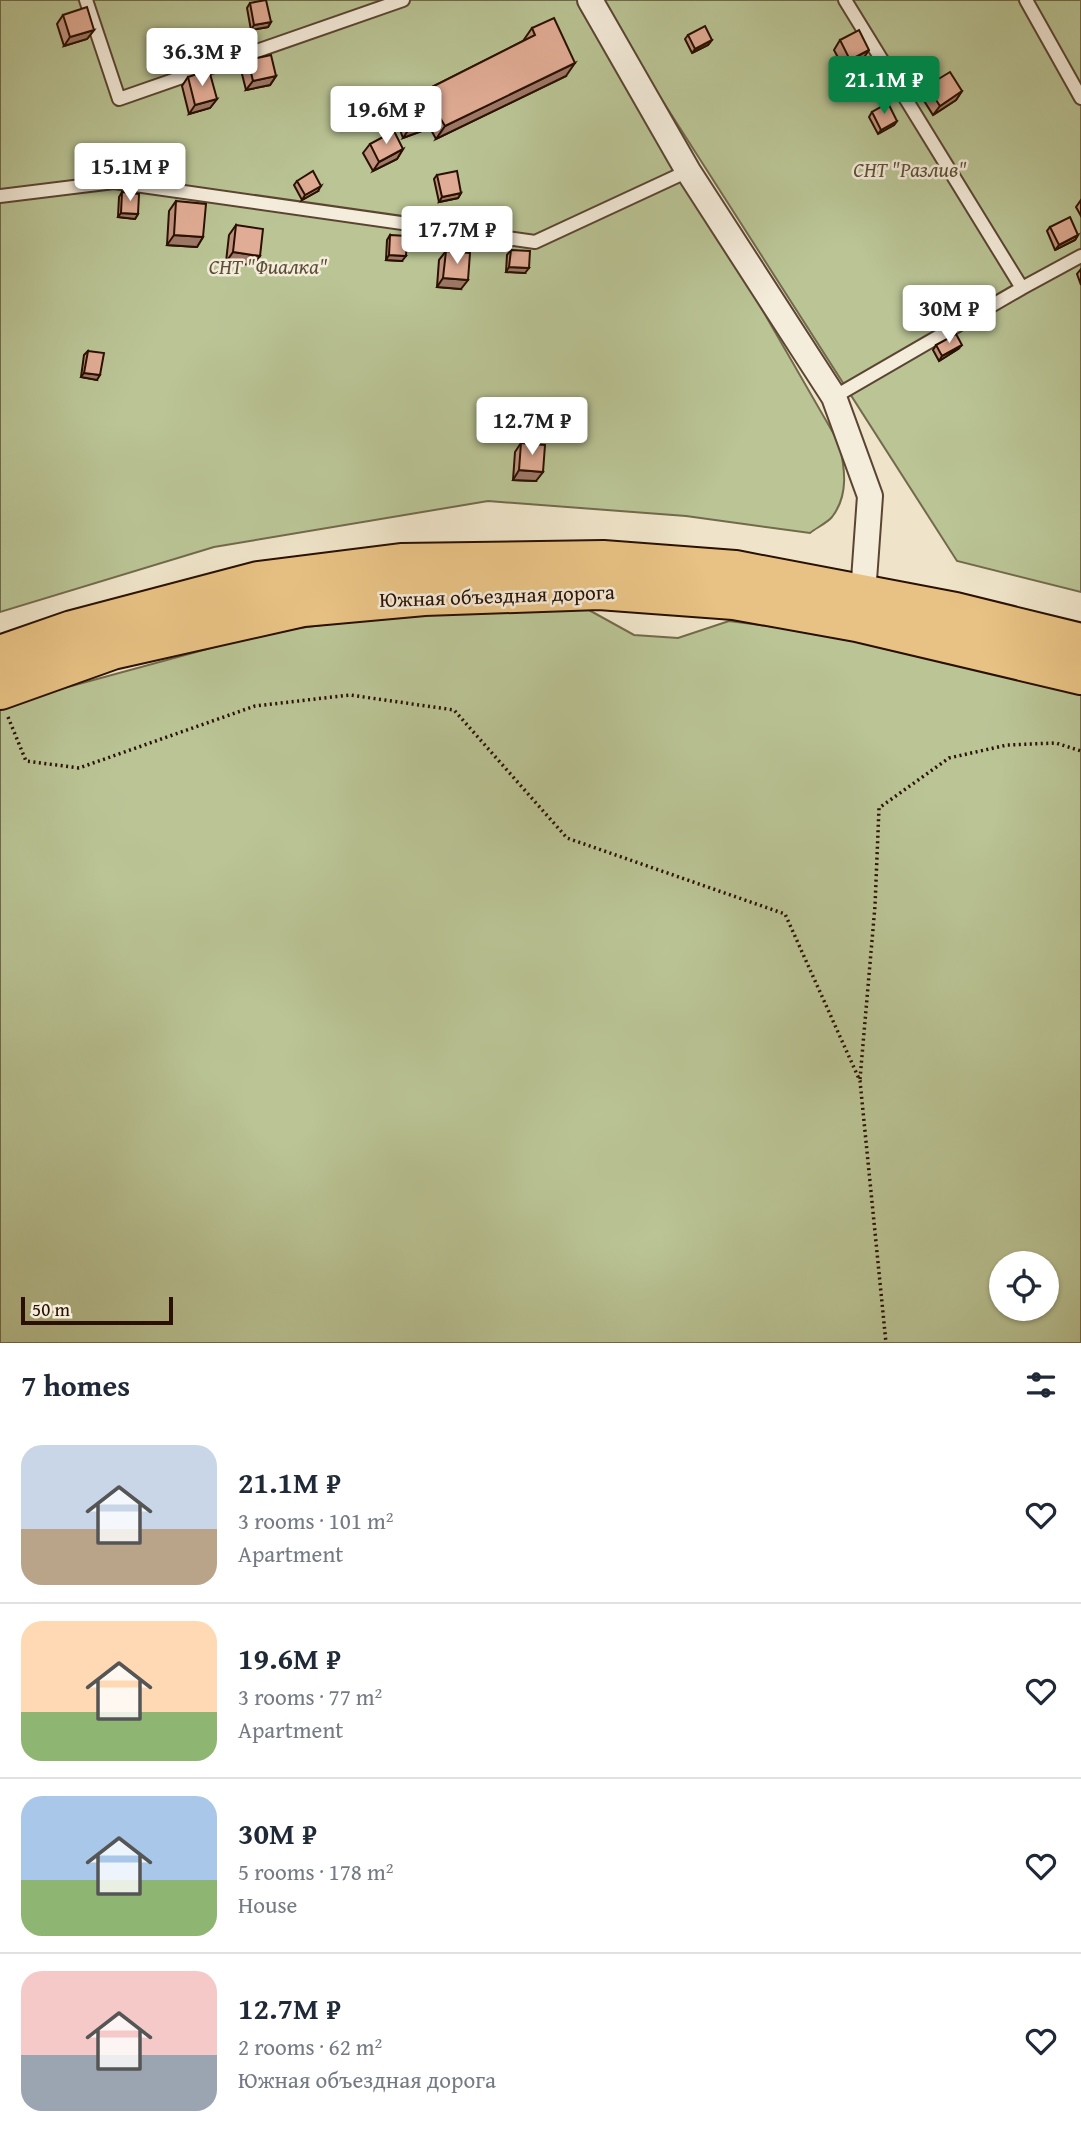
<!DOCTYPE html>
<meta charset="utf-8">
<style>
body{margin:0;font-family:"Gentium Book Plus",serif;background:#f6f6f7;color:#1f2937;height:100vh;display:flex;flex-direction:column;font-size:26px;white-space:nowrap}
*{box-sizing:border-box;margin:0}
p{font-size:23px;color:#747a83}
.icon{flex:none;width:38px;height:38px;fill:none;stroke:currentColor;stroke-width:2;stroke-linecap:round;stroke-linejoin:round}
.map{position:relative;height:1343px;overflow:hidden}
.panel{display:flex;flex-direction:column;background:#fff;flex:1}
.panel>*{flex:none}
.buttons{position:absolute;left:989px;top:1251px;display:grid;gap:14px}
.buttons a{display:grid;place-items:center;width:70px;height:70px;border-radius:50%;background:#fff;box-shadow:0 2px 5px #0004;font-size:35px}
.scale{position:absolute;left:21px;bottom:18px;width:152px;box-sizing:border-box;padding-left:7px;border:4px solid #2a1000;border-top:0;font-size:19px;line-height:24px;white-space:nowrap;color:#2a1000;-webkit-text-stroke:5px #f5eddc;paint-order:stroke}
.price{position:absolute;translate:-50% -60px;padding:0 16px;border-radius:7px;background:#fff;color:#222;font-size:23px;line-height:46px;filter:drop-shadow(0 2px 4px #0008)}
.price::after{content:'';position:absolute;left:50%;top:42px;width:21px;height:16px;margin-left:-10px;background:inherit;clip-path:polygon(0 0,100% 0,50% 100%)}
.price.selected{background:#0b8043;color:#fff}
ul{padding:0;list-style:none}
li{display:flex;align-items:center;gap:21px;height:175px;padding:0 21px}
li+li{border-top:2px solid #e0e1e3}
li span{display:grid;place-items:center;flex:none;width:196px;height:140px;border-radius:21px;color:#555}
li>.icon{margin-inline-start:auto}
span .icon{width:84px;height:84px;fill:#fffc;stroke-width:1}
li b{font-size:30px}
h2{display:flex;justify-content:space-between;align-items:center;height:84px;padding:0 21px;font-size:30px}
.map>svg:first-child{display:block}
.green{fill:#bac495;stroke:#726a4a;stroke-width:2;fill-rule:evenodd}
.lines{fill:none;stroke-linecap:round;stroke-linejoin:round}
.lane-casing{stroke:#5b4532;stroke-width:16}
.street-casing{stroke:#5b4532;stroke-width:28}
.primary-casing{stroke:#2a1000;stroke-width:42}
.path{stroke:#2a1000;stroke-width:3.5;stroke-dasharray:2 3.5;stroke-linecap:butt}
.lane{stroke:#f5eddc;stroke-width:12}
.street{stroke:#f5eddc;stroke-width:24}
.primary{stroke:#e8c284;stroke-width:38}
.wall{fill:#c29480;stroke:#2a1000;stroke-width:2}
.shaded-wall{fill:#9e7868;stroke:#2a1000;stroke-width:2}
.building{fill:#e1ac95;stroke:#2a1000;stroke-width:2}
.labels{text-anchor:middle;stroke-width:5;stroke-linejoin:round;paint-order:stroke}
.park-label{font-size:21px;font-style:italic;fill:#5c4f34;stroke:#f5eddc}
.street-label{font-size:21px;fill:#2a1000;stroke:#f5eddc}
</style>
<div class="map">
<svg width="1081" height="1343" viewBox="0 0 1081 1343">
<rect width="100%" height="100%" fill="#efe4c9"/>
<filter id="stains"><feTurbulence type="fractalNoise" baseFrequency=".00286" numOctaves="4"/><feColorMatrix values="0 0 0 0 .2 0 0 0 0 .09 0 0 0 0 .02 0 0 0 .5 -.17"/></filter>
<radialGradient id="worn" r=".72"><stop offset=".6" stop-color="#630" stop-opacity="0"/><stop offset="1" stop-color="#630" stop-opacity=".3"/></radialGradient>
<path class="green" d="M 0,0 L 584,0 L 839,443 C 845,468 849,495 832,517 C 827,523 816,528 810,533 L 686,516 L 488,501 L 214,547 L 0,612 Z
M 598,0 L 1081,0 L 1081,592 L 957,561 Z
M 587,609 L 634,635 L 678,638 L 729,621 L 874,640 L 1081,692 L 1081,1343 L 0,1343 L 0,709 L 20,700 L 270,632 L 418,612 ZM 1001,1264 L 1046,1264 L 1046,1309 L 1001,1309 Z"/>
<g class="lines">
<defs>
<path id="lane" d="M 86,0 L 119,99 L 403,0
M 1026,0 L 1081,98
M 0,196 L 114,182 L 535,242 L 688,171
M 1022,288 L 1081,256
M 834,397 L 1022,288 L 845,0"/>
<path id="street" d="M 590,0 L 688,171 L 834,397 L 870,496 L 863,594"/>
<path id="primary" d="M 0,655 L 72,630 L 258,581 L 401,563 L 603,560 L 735,570 L 955,612 L 1081,643
M 0,690 L 112,650 L 303,607 L 424,596 L 599,590 L 734,600 L 857,622 L 1081,675"/>
</defs>
<use href="#lane" class="lane-casing"/>
<use href="#street" class="street-casing"/>
<use href="#primary" class="primary-casing"/>
<path class="path" d="M 8,717 L 26,761 L 79,768 L 255,706 L 350,695 L 454,710 L 567,838 L 785,914 L 860,1081 L 886,1343
M 860,1079 L 875,906 L 879,808 L 949,758 L 1007,745 L 1056,743 L 1081,751"/>
<use href="#lane" class="lane"/>
<use href="#street" class="street"/>
<use href="#primary" class="primary"/>
</g>
<path class="wall" d="M 250,3 L 271,22 L 268,27 L 251,30 L 247,8 Z
M 63,15 L 94,30 L 87,39 L 64,46 L 57,24 Z
M 532,28 L 566,76 L 436,139 L 430,128 L 403,138 L 394,114 L 403,101 L 423,94 L 426,90 L 523,41 Z
M 688,35 L 712,40 L 708,45 L 692,53 L 685,39 Z
M 840,40 L 863,59 L 844,69 L 834,50 Z
M 248,60 L 276,76 L 270,85 L 246,90 L 241,70 Z
M 188,77 L 217,99 L 210,108 L 189,114 L 182,86 Z
M 927,86 L 962,91 L 956,100 L 933,115 L 921,96 Z
M 872,112 L 897,121 L 894,125 L 878,134 L 869,117 Z
M 370,144 L 403,149 L 397,159 L 373,171 L 363,153 Z
M 437,175 L 461,193 L 458,198 L 439,202 L 434,179 Z
M 297,181 L 318,191 L 302,200 L 294,185 Z
M 122,192 L 138,214 L 135,219 L 118,217 L 119,197 Z
M 1081,200 L 1081,216 L 1076,207 Z
M 176,201 L 203,237 L 197,247 L 167,245 L 169,211 Z
M 236,225 L 253,265 L 226,262 L 229,235 Z
M 1050,227 L 1078,235 L 1075,240 L 1055,250 L 1047,231 Z
M 390,235 L 402,261 L 386,260 L 387,240 Z
M 511,250 L 525,273 L 506,272 L 507,255 Z
M 446,251 L 461,289 L 437,287 L 439,260 Z
M 1081,269 L 1081,285 L 1077,274 Z
M 936,345 L 958,349 L 939,361 L 933,350 Z
M 88,351 L 97,380 L 81,377 L 84,355 Z
M 521,443 L 536,481 L 513,480 L 515,452 Z"/>
<path class="shaded-wall" d="M 271,22 L 268,27 L 251,30 L 254,25 Z
M 94,30 L 87,39 L 64,46 L 70,37 Z
M 712,40 L 708,45 L 692,53 L 695,49 Z
M 869,50 L 863,59 L 844,69 L 850,60 Z
M 575,63 L 566,76 L 436,139 L 445,126 Z
M 276,76 L 270,85 L 246,90 L 253,81 Z
M 962,91 L 956,100 L 933,115 L 940,106 Z
M 217,99 L 210,108 L 189,114 L 195,105 Z
M 439,116 L 430,128 L 403,138 L 411,126 Z
M 897,121 L 894,125 L 878,134 L 881,130 Z
M 403,149 L 397,159 L 373,171 L 379,162 Z
M 321,186 L 318,191 L 302,200 L 305,195 Z
M 461,193 L 458,198 L 439,202 L 442,197 Z
M 121,213 L 138,214 L 135,219 L 118,217 Z
M 174,235 L 203,237 L 197,247 L 167,245 Z
M 1078,235 L 1075,240 L 1055,250 L 1059,245 Z
M 233,252 L 260,256 L 253,265 L 226,262 Z
M 389,255 L 406,256 L 402,261 L 386,260 Z
M 509,267 L 529,268 L 525,273 L 506,272 Z
M 443,278 L 468,280 L 461,289 L 437,287 Z
M 962,345 L 958,349 L 939,361 L 942,356 Z
M 84,373 L 100,375 L 97,380 L 81,377 Z
M 519,470 L 543,472 L 536,481 L 513,480 Z"/>
<path class="building" d="M 266,0 L 271,22 L 254,25 L 250,3 Z
M 87,7 L 94,30 L 70,37 L 63,15 Z
M 554,18 L 575,63 L 445,126 L 439,116 L 411,126 L 403,101 L 427,92 L 426,90 L 535,35 L 532,28 Z
M 705,26 L 712,40 L 695,49 L 688,35 Z
M 859,30 L 869,50 L 850,60 L 840,40 Z
M 271,55 L 276,76 L 253,81 L 248,60 Z
M 209,70 L 217,99 L 195,105 L 188,77 Z
M 950,72 L 962,91 L 940,106 L 927,86 Z
M 888,103 L 897,121 L 881,130 L 872,112 Z
M 394,131 L 403,149 L 379,162 L 370,144 Z
M 313,171 L 321,186 L 305,195 L 297,181 Z
M 457,171 L 461,193 L 442,197 L 437,175 Z
M 122,192 L 139,194 L 138,214 L 121,213 Z
M 176,201 L 206,204 L 203,237 L 174,235 Z
M 1070,217 L 1078,235 L 1059,245 L 1050,227 Z
M 236,225 L 263,229 L 260,256 L 233,252 Z
M 390,235 L 407,236 L 406,256 L 389,255 Z
M 511,250 L 530,251 L 529,268 L 509,267 Z
M 446,251 L 470,253 L 468,280 L 443,278 Z
M 956,334 L 962,345 L 942,356 L 936,345 Z
M 88,351 L 104,353 L 100,375 L 84,373 Z
M 521,443 L 545,445 L 543,472 L 519,470 Z"/>
<g class="labels">
<g class="park-label">
<text x="910" y="177">СНТ "Разлив"</text>
<text x="268" y="274">СНТ "Фиалка"</text>
</g>
<g class="street-label">
<text transform="translate(497 596) rotate(-2)" y="7">Южная объездная дорога</text>
</g>
</g>
<rect width="100%" height="100%" filter="url(#stains)"/>
<rect width="100%" height="100%" fill="url(#worn)"/>
</svg>
<div class="buttons">
<a><svg class="icon" aria-label="locate" viewBox="0 0 24 24"><circle cx="12" cy="12" r="6"/><path d="M12 2v4M12 18v4M2 12h4M18 12h4"/></svg></a>
</div>
<div class="scale">50 m</div>
<b class="price" style="left:202px;top:88px">36.3M ₽</b>
<b class="price selected" style="left:884px;top:116px">21.1M ₽</b>
<b class="price" style="left:386px;top:146px">19.6M ₽</b>
<b class="price" style="left:130px;top:203px">15.1M ₽</b>
<b class="price" style="left:457px;top:266px">17.7M ₽</b>
<b class="price" style="left:949px;top:345px">30M ₽</b>
<b class="price" style="left:532px;top:457px">12.7M ₽</b>
</div>
<section class="panel">
<h2>7 homes<svg class="icon" aria-label="filters" viewBox="0 0 24 24"><path d="M4 7h16M4 17h16"/><circle cx="9" cy="7" r="2"/><circle cx="15" cy="17" r="2"/></svg></h2>
<ul>
<li><span style="background:linear-gradient(#c9d6e8 60%,#b9a48a 0)"><svg class="icon" aria-label="home" viewBox="0 0 24 24"><path d="M3 11l9-7 9 7M6 9v11h12V9"/></svg></span><div><b>21.1M ₽</b><p>3 rooms · 101 m²</p><p>Apartment</p></div><svg class="icon" aria-label="heart" viewBox="0 0 24 24"><path d="M12 20l-8-8c-3-5 5-10 8-4 3-6 11-1 8 4z"/></svg></li>
<li><span style="background:linear-gradient(#ffd9b3 65%,#8fb573 0)"><svg class="icon" aria-label="home" viewBox="0 0 24 24"><path d="M3 11l9-7 9 7M6 9v11h12V9"/></svg></span><div><b>19.6M ₽</b><p>3 rooms · 77 m²</p><p>Apartment</p></div><svg class="icon" aria-label="heart" viewBox="0 0 24 24"><path d="M12 20l-8-8c-3-5 5-10 8-4 3-6 11-1 8 4z"/></svg></li>
<li><span style="background:linear-gradient(#a9c7e8 60%,#8fb573 0)"><svg class="icon" aria-label="home" viewBox="0 0 24 24"><path d="M3 11l9-7 9 7M6 9v11h12V9"/></svg></span><div><b>30M ₽</b><p>5 rooms · 178 m²</p><p>House</p></div><svg class="icon" aria-label="heart" viewBox="0 0 24 24"><path d="M12 20l-8-8c-3-5 5-10 8-4 3-6 11-1 8 4z"/></svg></li>
<li><span style="background:linear-gradient(#f6c9c9 60%,#9aa5b1 0)"><svg class="icon" aria-label="home" viewBox="0 0 24 24"><path d="M3 11l9-7 9 7M6 9v11h12V9"/></svg></span><div><b>12.7M ₽</b><p>2 rooms · 62 m²</p><p>Южная объездная дорога</p></div><svg class="icon" aria-label="heart" viewBox="0 0 24 24"><path d="M12 20l-8-8c-3-5 5-10 8-4 3-6 11-1 8 4z"/></svg></li>
</ul>
</section>
